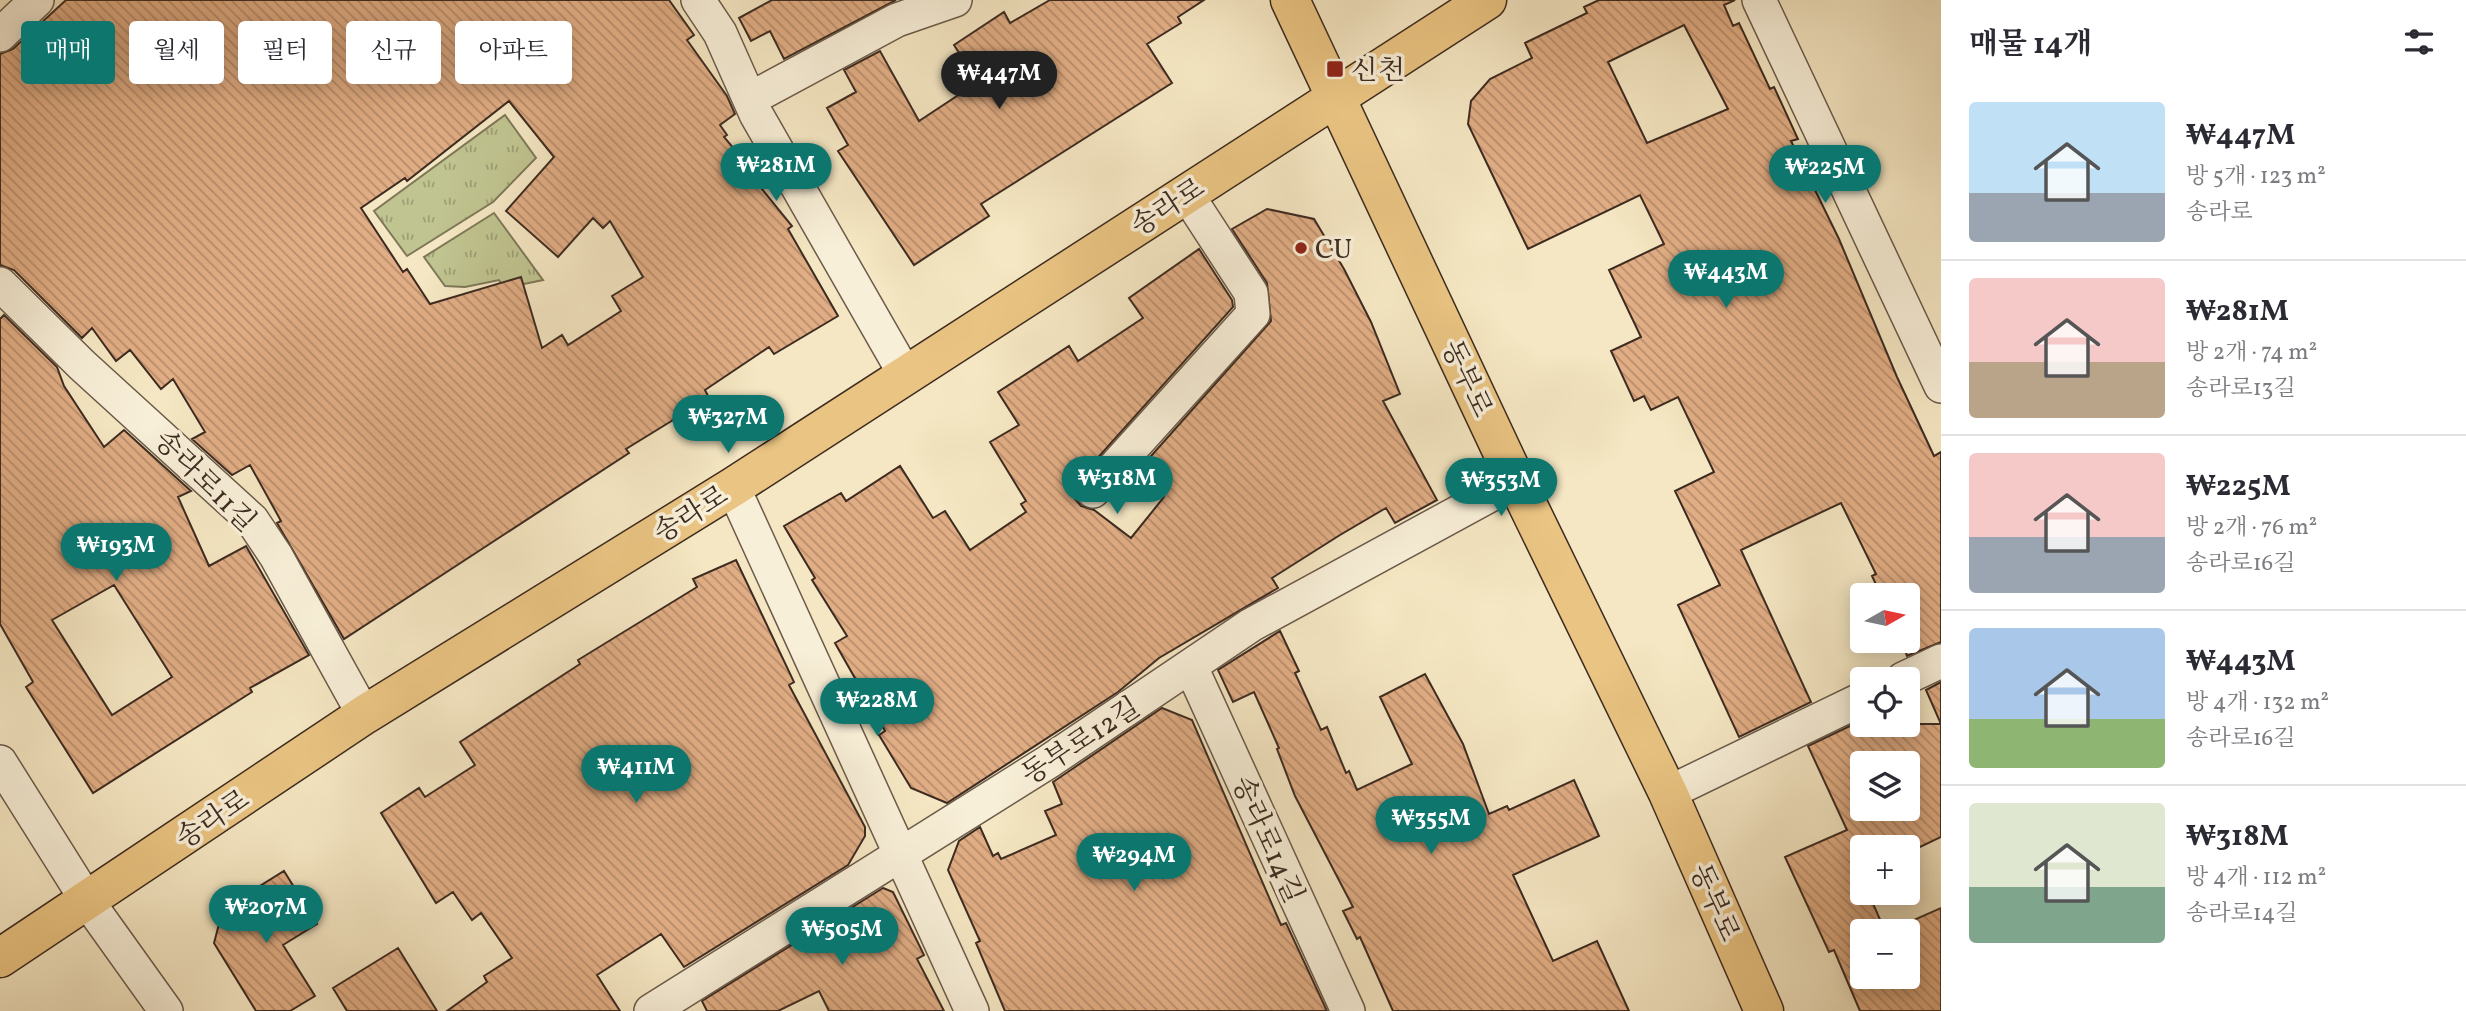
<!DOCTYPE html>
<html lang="ko">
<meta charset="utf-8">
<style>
body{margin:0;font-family:Vollkorn,"Noto Serif KR",serif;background:#f2f2f3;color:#2b2b33;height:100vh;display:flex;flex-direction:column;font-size:26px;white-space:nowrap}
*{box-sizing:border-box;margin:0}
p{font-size:23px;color:#7c7c81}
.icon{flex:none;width:38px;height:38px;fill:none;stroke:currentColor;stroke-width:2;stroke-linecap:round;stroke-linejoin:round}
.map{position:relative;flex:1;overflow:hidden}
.side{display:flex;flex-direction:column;background:#fff;width:525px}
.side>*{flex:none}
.banner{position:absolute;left:21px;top:21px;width:665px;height:63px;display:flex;gap:14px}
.needle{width:46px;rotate:81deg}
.tools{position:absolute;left:1850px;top:583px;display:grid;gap:14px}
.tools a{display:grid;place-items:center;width:70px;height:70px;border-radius:7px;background:#fff;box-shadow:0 4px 18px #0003;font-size:35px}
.price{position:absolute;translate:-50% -60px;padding:0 16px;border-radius:24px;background:#0f766e;color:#fff;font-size:23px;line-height:46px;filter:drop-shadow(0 2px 4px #0008)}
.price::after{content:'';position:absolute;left:50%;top:42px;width:21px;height:16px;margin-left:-10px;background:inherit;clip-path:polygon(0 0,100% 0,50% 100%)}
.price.current{background:#222;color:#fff}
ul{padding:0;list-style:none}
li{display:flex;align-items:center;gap:21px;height:175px;padding:0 28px}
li+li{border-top:2px solid #e1e1e2}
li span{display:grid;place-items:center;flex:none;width:196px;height:140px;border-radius:7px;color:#555}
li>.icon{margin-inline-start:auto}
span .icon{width:84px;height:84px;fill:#fffc;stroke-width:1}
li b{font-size:30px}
h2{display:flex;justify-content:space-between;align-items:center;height:84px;padding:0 28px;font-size:30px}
.chip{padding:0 24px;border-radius:7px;background:#fff;box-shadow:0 4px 18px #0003;font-size:24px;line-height:63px}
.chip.current{background:#0f766e;color:#fff}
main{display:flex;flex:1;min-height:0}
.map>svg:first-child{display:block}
.grass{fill:url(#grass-tufts);stroke:#7e7858;stroke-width:2}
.building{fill:url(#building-back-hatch);stroke:#3d2b21;stroke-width:2;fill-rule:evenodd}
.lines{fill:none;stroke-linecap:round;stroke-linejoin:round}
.minor-casing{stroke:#6b5a4a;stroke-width:36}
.major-casing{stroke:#3d2b21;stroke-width:41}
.minor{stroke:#f8efd8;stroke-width:33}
.major{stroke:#eac482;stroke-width:38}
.poi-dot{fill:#8f2418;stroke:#f8efd8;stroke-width:2.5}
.labels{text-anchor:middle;stroke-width:7;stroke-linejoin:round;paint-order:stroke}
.poi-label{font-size:28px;fill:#3d2b21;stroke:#f8efd8;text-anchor:start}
.street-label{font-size:28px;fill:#3d2b21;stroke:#f8efd8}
</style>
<main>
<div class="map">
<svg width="1941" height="1011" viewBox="0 0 1941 1011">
<defs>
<pattern id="grass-tufts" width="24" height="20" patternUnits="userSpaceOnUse" patternTransform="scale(1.75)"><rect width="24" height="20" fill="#c0c490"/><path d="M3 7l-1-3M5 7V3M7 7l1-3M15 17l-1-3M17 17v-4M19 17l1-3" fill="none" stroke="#9d9f75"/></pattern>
<pattern id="building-back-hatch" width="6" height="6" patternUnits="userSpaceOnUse" patternTransform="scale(1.75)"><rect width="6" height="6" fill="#e1ad84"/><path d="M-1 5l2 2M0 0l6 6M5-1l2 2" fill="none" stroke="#b88d6c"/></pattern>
</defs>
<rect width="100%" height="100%" fill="#f5e7c3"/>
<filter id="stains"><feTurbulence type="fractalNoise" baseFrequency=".00286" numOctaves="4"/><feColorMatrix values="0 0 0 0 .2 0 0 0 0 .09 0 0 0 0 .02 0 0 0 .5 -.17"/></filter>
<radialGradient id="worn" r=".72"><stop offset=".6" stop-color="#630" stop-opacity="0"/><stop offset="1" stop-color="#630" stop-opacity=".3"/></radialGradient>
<path class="grass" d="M 505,115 L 536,158 L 493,202 L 407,256 L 374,211 Z
M 494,213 L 543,280 L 504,288 L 499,280 L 465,287 L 445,286 L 424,257 Z"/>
<path class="building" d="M 66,0 L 669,0 L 694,35 L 687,40 L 727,96 L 735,114 L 720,125 L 727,135 L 724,137 L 756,175 L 753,178 L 792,226 L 788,229 L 838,316 L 774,354 L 769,347 L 705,390 L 709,398 L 626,449 L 629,453 L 344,639 L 277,523 L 281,521 L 250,465 L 232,475 L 192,439 L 205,432 L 173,379 L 161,389 L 130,350 L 116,361 L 92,328 L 82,338 L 14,270 L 0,265 L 0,54 L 13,49 ZM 509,101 L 554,157 L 506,211 L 558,257 L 593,218 L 603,228 L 610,221 L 643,277 L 612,296 L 621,311 L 568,345 L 562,335 L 542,348 L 521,277 L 430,304 L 407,269 L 403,272 L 361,208 L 405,178 L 407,181 Z
M 772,0 L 896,0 L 784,59 L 770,31 L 751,41 L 739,18 Z
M 1050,0 L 1204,0 L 1178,17 L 1181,23 L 1147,44 L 1172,83 L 981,204 L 989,216 L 914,265 L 838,151 L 848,145 L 827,108 L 856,92 L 844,70 L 880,51 L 919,121 L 978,82 L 954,45 L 1004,12 L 1010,23 Z
M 1599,0 L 1735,0 L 1724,5 L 1733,26 L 1739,23 L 1770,89 L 1774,87 L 1798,139 L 1791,141 L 1839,239 L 1897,377 L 1934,456 L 1941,452 L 1941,642 L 1907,656 L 1901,640 L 1908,640 L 1908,595 L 1881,595 L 1872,576 L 1876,574 L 1841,503 L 1741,550 L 1811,702 L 1739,737 L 1678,605 L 1720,585 L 1675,491 L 1714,472 L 1678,397 L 1651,410 L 1644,396 L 1634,401 L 1611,351 L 1641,337 L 1609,270 L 1664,244 L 1640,195 L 1528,249 L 1468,124 L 1471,101 L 1490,79 L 1532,58 L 1525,43 L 1587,13 L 1584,7 ZM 1684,25 L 1728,109 L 1647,143 L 1608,62 Z
M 1267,209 L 1314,219 L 1344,269 L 1371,322 L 1400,394 L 1383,401 L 1437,500 L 1395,523 L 1386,508 L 1340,535 L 1272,578 L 1278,588 L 1159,658 L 1118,692 L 947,803 L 911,788 L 879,735 L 885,731 L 835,643 L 847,636 L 812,580 L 815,578 L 784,526 L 841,493 L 846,501 L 900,466 L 933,518 L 945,511 L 970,550 L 1026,512 L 1021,504 L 1026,501 L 990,442 L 1019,425 L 998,392 L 1069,346 L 1078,361 L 1143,318 L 1129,298 L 1199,249 L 1232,300 L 1233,307 L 1077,481 L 1066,489 L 1081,506 L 1094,510 L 1131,538 L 1164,497 L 1136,473 L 1271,321 L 1267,283 L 1232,229 Z
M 4,315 L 57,367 L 64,386 L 104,447 L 124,430 L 191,491 L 178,497 L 209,566 L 246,546 L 309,655 L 250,688 L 252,692 L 93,793 L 26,687 L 33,682 L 0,624 L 0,319 ZM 114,585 L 172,677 L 112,715 L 52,620 Z
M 736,560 L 794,682 L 789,685 L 865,827 L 865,836 L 848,865 L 684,967 L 661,934 L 597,975 L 620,1011 L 447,1011 L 487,982 L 484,976 L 512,958 L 481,913 L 472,920 L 453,892 L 436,903 L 381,813 L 419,788 L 425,797 L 475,765 L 460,742 L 580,664 L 578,660 L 697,587 L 693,579 Z
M 1280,631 L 1299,671 L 1295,673 L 1321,730 L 1327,727 L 1346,773 L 1349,771 L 1357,790 L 1412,764 L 1380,697 L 1425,674 L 1463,744 L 1489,814 L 1507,806 L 1509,810 L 1574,780 L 1599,836 L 1513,875 L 1553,961 L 1597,941 L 1629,1011 L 1393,1011 L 1360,937 L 1357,939 L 1343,911 L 1353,907 L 1295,796 L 1277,749 L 1279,748 L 1254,692 L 1233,702 L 1218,670 Z
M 1941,682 L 1941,724 L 1926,690 Z
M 1162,708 L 1192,720 L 1281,925 L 1286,923 L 1327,1011 L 1005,1011 L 976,943 L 980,941 L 948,870 L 959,841 L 980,827 L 993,856 L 998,853 L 1001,859 L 1056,835 L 1045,811 L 1062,804 L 1053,782 Z
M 1854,724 L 1941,724 L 1941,837 L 1920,847 L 1862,847 L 1862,892 L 1868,892 L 1885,931 L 1862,931 L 1862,976 L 1908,976 L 1908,931 L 1889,931 L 1941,908 L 1941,1011 L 1860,1011 L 1834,950 L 1829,952 L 1785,857 L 1847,830 L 1808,746 ZM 1862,763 L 1908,763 L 1908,808 L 1862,808 Z
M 284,871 L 317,924 L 283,945 L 315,996 L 290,1011 L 256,1011 L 214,943 L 223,909 Z
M 883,888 L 893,892 L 924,955 L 917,959 L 944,1011 L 829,1011 L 819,991 L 778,1011 L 707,1011 L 702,1001 Z
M 398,948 L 437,1011 L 347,1011 L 333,988 Z"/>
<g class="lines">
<defs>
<path id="minor" d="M 698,0 L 720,33 L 756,114 L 906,376
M 1759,0 L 1941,386
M 0,35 L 37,0
M 750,99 L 897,20 L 955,0
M 0,284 L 82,365 L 252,520 L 276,556 L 364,715
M 733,487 L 972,1011
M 1093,491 L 1253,314 L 1251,293 L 1186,193
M 1191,667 L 1348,1011
M 1903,679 L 1941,661
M 0,762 L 88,902 L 166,1011
M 1668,793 L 1862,699
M 651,1011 L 1048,762 L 1251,625 L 1516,481"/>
<path id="major" d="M 1290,0 L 1516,481 L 1668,793 L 1764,1011
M 0,958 L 364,715 L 733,487 L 1487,0"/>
</defs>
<use href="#minor" class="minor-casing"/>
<use href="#major" class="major-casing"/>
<use href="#minor" class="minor"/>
<use href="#major" class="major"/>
</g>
<g class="poi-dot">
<rect x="1326" y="60" width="18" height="18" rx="3.5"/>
<circle cx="1301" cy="248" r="7"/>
</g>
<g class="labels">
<g class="poi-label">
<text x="1351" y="79">신천</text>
<text x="1315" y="258">CU</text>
</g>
<g class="street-label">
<text transform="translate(1167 206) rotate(-33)" y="10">송라로</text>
<text transform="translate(1468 378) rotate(65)" y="10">동부로</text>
<text transform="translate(206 480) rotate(45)" y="10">송라로11길</text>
<text transform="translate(690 513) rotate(-32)" y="10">송라로</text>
<text transform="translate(1080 740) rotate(-33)" y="10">동부로12길</text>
<text transform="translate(212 818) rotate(-34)" y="10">송라로</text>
<text transform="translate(1269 839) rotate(66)" y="10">송라로14길</text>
<text transform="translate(1716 902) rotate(66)" y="10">동부로</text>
</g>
</g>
<rect width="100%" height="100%" filter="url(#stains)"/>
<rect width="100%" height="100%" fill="url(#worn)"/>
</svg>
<div class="tools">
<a><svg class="needle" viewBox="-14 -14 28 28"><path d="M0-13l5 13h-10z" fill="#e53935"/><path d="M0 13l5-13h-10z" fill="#7c7c81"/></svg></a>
<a><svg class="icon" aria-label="locate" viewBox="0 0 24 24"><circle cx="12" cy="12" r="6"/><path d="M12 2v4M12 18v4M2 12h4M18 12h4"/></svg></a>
<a><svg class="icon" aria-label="layers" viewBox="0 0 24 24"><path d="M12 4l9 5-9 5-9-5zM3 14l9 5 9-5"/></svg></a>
<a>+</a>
<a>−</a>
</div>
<b class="price current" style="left:999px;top:111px">₩447M</b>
<b class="price" style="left:776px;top:203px">₩281M</b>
<b class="price" style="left:1825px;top:205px">₩225M</b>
<b class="price" style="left:1726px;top:310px">₩443M</b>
<b class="price" style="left:728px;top:455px">₩327M</b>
<b class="price" style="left:1117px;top:516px">₩318M</b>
<b class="price" style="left:1501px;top:518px">₩353M</b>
<b class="price" style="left:116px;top:583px">₩193M</b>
<b class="price" style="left:877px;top:738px">₩228M</b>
<b class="price" style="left:636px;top:805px">₩411M</b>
<b class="price" style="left:1431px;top:856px">₩355M</b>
<b class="price" style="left:1134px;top:893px">₩294M</b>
<b class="price" style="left:266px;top:945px">₩207M</b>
<b class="price" style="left:842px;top:967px">₩505M</b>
<div class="banner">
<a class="chip current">매매</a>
<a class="chip">월세</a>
<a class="chip">필터</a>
<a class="chip">신규</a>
<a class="chip">아파트</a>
</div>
</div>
<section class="side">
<h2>매물 14개<svg class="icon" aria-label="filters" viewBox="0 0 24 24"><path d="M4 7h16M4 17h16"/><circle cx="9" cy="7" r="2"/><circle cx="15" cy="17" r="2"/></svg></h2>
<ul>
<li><span style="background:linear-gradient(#bfe0f5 65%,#9aa5b1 0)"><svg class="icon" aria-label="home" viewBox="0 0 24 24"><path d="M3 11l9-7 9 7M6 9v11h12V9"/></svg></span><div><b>₩447M</b><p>방 5개 · 123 m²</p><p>송라로</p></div></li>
<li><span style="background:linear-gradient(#f6c9c9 60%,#b9a48a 0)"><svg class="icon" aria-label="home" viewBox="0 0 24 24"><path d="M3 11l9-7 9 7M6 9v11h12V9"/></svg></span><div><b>₩281M</b><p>방 2개 · 74 m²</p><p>송라로13길</p></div></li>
<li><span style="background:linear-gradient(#f6c9c9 60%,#9aa5b1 0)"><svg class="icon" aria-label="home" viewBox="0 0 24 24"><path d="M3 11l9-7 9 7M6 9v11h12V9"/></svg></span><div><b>₩225M</b><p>방 2개 · 76 m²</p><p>송라로16길</p></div></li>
<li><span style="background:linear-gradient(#a9c7e8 65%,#8fb573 0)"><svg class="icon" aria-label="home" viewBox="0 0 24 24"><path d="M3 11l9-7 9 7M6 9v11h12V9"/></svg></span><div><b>₩443M</b><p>방 4개 · 132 m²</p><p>송라로16길</p></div></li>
<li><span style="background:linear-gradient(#dfe7d0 60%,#7fa58c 0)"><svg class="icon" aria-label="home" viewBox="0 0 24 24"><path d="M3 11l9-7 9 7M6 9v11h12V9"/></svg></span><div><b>₩318M</b><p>방 4개 · 112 m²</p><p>송라로14길</p></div></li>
</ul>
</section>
</main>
